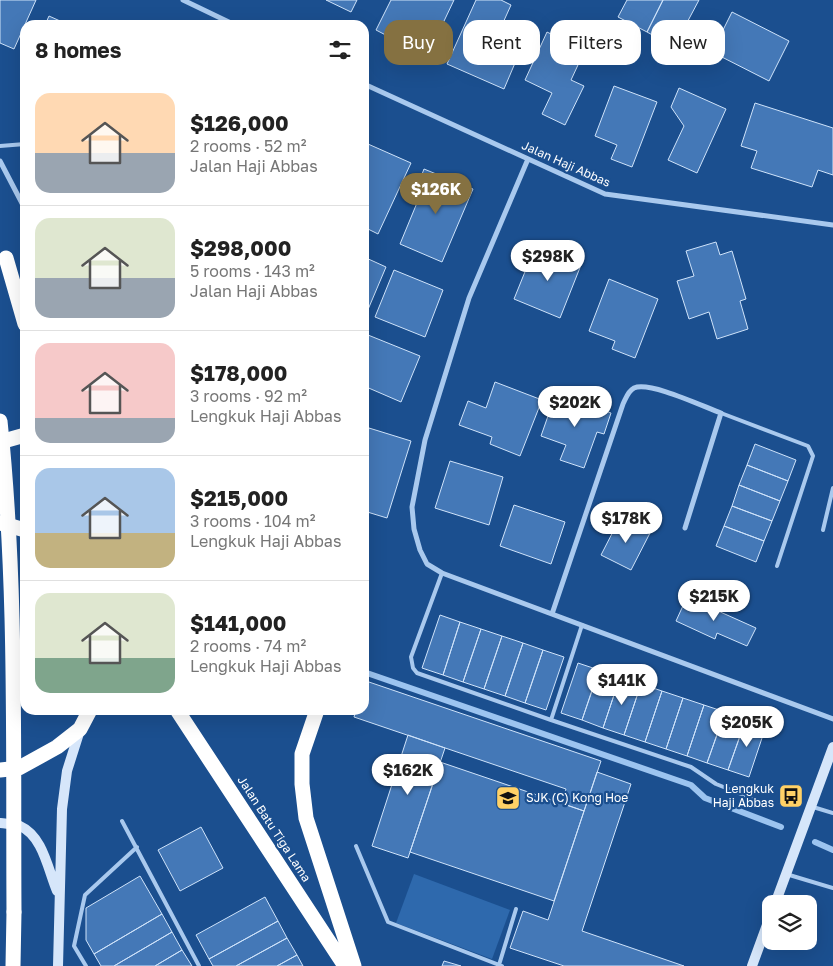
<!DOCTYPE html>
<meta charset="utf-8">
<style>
body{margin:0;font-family:"Golos Text",sans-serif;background:#f2f2f2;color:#222;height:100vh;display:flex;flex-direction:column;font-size:19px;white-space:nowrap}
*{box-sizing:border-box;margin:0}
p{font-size:16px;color:#767676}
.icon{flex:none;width:28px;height:28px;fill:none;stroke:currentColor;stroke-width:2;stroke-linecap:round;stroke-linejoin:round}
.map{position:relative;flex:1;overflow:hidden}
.side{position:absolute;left:20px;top:20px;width:349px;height:695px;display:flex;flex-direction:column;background:#fff;border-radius:15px;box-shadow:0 5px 20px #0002}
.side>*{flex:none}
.guide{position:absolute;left:384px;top:20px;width:374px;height:45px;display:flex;gap:10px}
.tools{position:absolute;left:762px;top:895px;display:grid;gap:10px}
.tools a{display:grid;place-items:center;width:55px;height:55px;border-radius:10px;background:#fff;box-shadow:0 5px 20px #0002;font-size:25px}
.price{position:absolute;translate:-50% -42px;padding:0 11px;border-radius:18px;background:#fff;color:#222;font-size:16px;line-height:32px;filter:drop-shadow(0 1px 2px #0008)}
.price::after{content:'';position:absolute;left:50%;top:30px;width:15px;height:11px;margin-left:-8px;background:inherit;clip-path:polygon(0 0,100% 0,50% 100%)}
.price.active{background:#857141;color:#fff}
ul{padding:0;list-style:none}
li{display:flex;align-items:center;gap:15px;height:125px;padding:0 15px}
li+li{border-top:1px solid #e0e0e0}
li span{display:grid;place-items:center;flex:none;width:140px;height:100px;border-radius:15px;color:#555}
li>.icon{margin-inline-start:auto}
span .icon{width:60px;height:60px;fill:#fffc;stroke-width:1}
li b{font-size:21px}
h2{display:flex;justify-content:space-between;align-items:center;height:60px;padding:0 15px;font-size:21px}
.pill{padding:0 18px;border-radius:15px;background:#fff;box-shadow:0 5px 20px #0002;font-size:18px;line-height:45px}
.pill.active{background:#857141;color:#fff}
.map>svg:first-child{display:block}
.green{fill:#2e69ad}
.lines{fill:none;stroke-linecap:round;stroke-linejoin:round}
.stream{stroke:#9cc4f0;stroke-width:6}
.building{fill:#4478b7;stroke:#cfe3fa}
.lane{stroke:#a9c9ee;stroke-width:4}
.street{stroke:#a9c9ee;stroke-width:5}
.secondary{stroke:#d6e6fa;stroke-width:10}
.highway{stroke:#fff;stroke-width:15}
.highway-bridge{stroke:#fff;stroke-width:15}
.labels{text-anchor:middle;stroke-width:4.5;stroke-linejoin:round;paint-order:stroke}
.street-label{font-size:12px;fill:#fff;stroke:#1b4f8f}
.poi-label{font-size:12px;fill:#fff;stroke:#1b4f8f;text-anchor:end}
</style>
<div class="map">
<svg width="833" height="966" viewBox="0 0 833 966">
<rect width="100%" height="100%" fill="#1b4f8f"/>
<path class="green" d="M 414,874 L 510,910 L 492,959 L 396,923 Z"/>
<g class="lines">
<path class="stream" d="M 364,672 L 691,785 L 705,798 L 781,827
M 815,842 L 833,850"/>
</g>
<path class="building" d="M 0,0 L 36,0 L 14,49 L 0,43 Z
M 326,0 L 357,0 L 351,12 Z
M 391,0 L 454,0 L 426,59 L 400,46 L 401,43 L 376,30 Z
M 476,0 L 501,0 L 511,5 L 493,45 L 518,56 L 504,89 L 447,64 Z
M 627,0 L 663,0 L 647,32 L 618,17 Z
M 663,0 L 699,0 L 674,47 L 647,32 Z
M 732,12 L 789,41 L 769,81 L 712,52 Z
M 49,16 L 69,25 L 45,25 Z
M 569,27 L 591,37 L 571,80 L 584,86 L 565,125 L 542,114 L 552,93 L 525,80 L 547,32 L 563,40 Z
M 614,86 L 657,102 L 632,167 L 611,159 L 617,145 L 595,136 Z
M 679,88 L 726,109 L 697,173 L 668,160 L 684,126 L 671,107 Z
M 755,103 L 833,128 L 833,175 L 818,170 L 812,187 L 751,168 L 757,151 L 741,146 Z
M 368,144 L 411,163 L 378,234 L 364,227 L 364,153 Z
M 424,169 L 473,189 L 442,262 L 400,244 L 419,198 L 414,195 Z
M 716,242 L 720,255 L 732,251 L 746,299 L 740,301 L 748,329 L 717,339 L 709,312 L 689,319 L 677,281 L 694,276 L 686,251 Z
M 535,247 L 581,265 L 560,318 L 514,299 Z
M 364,257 L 386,267 L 364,319 Z
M 394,270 L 443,290 L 425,337 L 375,317 Z
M 609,279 L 658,299 L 635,358 L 612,349 L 615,341 L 589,331 Z
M 368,335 L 420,356 L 401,402 L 364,386 L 364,346 Z
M 495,382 L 542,400 L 520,456 L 490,444 L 492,437 L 459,425 L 468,401 L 486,408 Z
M 556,393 L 611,413 L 604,434 L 597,432 L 584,468 L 560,460 L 566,445 L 541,436 Z
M 369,428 L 411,441 L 387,518 L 364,511 L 364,446 Z
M 755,444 L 796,460 L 788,481 L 747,465 Z
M 450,461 L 503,477 L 489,525 L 435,508 Z
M 747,465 L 788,481 L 780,501 L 739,485 Z
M 739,485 L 780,501 L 772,521 L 732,506 Z
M 514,505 L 565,522 L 551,564 L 500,546 Z
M 732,506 L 772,521 L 764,541 L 724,526 Z
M 620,518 L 650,533 L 631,570 L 601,555 Z
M 724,526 L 764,541 L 756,562 L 716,546 Z
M 687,597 L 756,628 L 747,646 L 717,633 L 715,639 L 676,621 Z
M 440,615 L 460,622 L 443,675 L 422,668 Z
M 460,622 L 481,629 L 463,682 L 443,675 Z
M 481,629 L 502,636 L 484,689 L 463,682 Z
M 502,636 L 523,643 L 505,696 L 484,689 Z
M 523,643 L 543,650 L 525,703 L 505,696 Z
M 543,650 L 564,657 L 546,710 L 525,703 Z
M 578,663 L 599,670 L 582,720 L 561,713 Z
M 599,670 L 620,677 L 603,728 L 582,720 Z
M 620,677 L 641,684 L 624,735 L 603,728 Z
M 366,681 L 601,761 L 584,811 L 561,803 L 566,789 L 354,717 L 356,710 L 364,710 Z
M 641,684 L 662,691 L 645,742 L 624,735 Z
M 662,691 L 683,698 L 666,749 L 645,742 Z
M 683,698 L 704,705 L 687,756 L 666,749 Z
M 704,705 L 725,712 L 707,763 L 687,756 Z
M 725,712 L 746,719 L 728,770 L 707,763 Z
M 746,719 L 766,726 L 749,777 L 728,770 Z
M 408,735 L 445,748 L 408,858 L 372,846 Z
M 440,762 L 584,811 L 554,901 L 410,852 Z
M 597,772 L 631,784 L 582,931 L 684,966 L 564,966 L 510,948 L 523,911 L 548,920 Z
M 201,827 L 223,868 L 180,891 L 158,850 Z
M 140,876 L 162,914 L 94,954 L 86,940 L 86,908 Z
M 265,897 L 278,921 L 209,959 L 196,935 Z
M 162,914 L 172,932 L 114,966 L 101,966 L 94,954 Z
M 278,921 L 287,938 L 236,966 L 213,966 L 209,959 Z
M 172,932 L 182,950 L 155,966 L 114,966 Z
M 287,938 L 297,955 L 277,966 L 236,966 Z
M 182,950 L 192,966 L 155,966 Z
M 297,955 L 303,966 L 277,966 Z
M 444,961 L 461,966 L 442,966 Z"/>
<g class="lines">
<path class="lane" d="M 0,146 L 25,144
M 721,413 L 808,446 L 813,456 L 777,566
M 823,530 L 833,488
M 442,573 L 411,657 L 413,668 L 417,673 L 551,720 L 582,625
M 551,720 L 691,767 L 716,784 L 769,805
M 813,807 L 833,813
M 122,821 L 199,966
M 356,846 L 388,922 L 502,966
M 786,874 L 833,888
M 499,965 L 516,909
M 86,966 L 74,946 L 85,895 L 137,847"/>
<path class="street" d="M 183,0 L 235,25
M 364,84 L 605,194 L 833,225
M 528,159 L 469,298 L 425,440 L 412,507 L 414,529 L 420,550 L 427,564 L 442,573 L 833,719
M 0,161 L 25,209
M 552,614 L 623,404 C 626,398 628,391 634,388 C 650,381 704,407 721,413 L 685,528"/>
<path class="secondary" d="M 0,823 C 6,824 14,824 20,826 C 43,836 48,870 57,891
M 775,904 L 833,747
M 58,966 L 62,809 L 67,771 L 80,730
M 752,966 L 771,914"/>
<path class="highway" d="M 6,258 L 25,324
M 0,442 L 25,435
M 0,523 L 25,530
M 177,710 L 345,966
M 317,710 L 302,754 L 302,784 L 306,818 L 354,966
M 0,770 L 19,768 L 57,747 L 80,729 L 90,710
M 13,966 L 14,912"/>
<path class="highway-bridge" d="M 0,421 C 17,584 13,748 14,912"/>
</g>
<defs>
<symbol id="bus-square" viewBox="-11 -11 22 22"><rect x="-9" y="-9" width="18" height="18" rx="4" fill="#ffd166" stroke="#1b4f8f"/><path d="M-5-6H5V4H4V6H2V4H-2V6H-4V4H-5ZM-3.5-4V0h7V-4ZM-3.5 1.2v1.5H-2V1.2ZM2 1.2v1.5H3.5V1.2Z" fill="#111"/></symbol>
<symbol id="school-square" viewBox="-11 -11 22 22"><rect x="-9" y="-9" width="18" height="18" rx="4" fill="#ffd166" stroke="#1b4f8f"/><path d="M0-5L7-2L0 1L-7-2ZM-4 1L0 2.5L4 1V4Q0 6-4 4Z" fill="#111"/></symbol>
</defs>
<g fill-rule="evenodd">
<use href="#bus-square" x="777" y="782" width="28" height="28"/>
<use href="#school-square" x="494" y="784" width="28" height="28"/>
</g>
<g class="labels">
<g class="street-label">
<text transform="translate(566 164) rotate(24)" y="4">Jalan Haji Abbas</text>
<text transform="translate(274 829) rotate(57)" y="4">Jalan Batu Tiga Lama</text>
</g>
<g class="poi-label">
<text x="774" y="793">Lengkuk<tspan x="774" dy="14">Haji Abbas</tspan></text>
<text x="526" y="802" text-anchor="start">SJK (C) Kong Hoe</text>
</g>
</g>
</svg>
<div class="tools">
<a><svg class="icon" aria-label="layers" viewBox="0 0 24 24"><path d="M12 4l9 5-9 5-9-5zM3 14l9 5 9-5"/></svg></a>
</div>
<b class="price active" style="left:436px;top:215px">$126K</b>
<b class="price" style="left:548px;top:282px">$298K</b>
<b class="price" style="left:575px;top:428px">$202K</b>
<b class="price" style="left:626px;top:544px">$178K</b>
<b class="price" style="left:714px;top:622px">$215K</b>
<b class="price" style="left:622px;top:706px">$141K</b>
<b class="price" style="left:747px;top:748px">$205K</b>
<b class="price" style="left:408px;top:796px">$162K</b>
<div class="guide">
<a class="pill active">Buy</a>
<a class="pill">Rent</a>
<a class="pill">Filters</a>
<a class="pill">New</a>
</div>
<section class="side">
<h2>8 homes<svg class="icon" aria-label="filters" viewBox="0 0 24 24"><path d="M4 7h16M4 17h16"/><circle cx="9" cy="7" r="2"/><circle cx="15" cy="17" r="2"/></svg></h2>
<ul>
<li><span style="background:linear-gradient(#ffd9b3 60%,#9aa5b1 0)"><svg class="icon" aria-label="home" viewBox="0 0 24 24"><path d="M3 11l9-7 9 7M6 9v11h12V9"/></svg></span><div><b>$126,000</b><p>2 rooms · 52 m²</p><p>Jalan Haji Abbas</p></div></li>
<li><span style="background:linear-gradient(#dfe7d0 60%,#9aa5b1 0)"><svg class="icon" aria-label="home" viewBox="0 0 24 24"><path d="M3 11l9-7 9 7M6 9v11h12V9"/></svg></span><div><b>$298,000</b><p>5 rooms · 143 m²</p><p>Jalan Haji Abbas</p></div></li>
<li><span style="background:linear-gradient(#f6c9c9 75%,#9aa5b1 0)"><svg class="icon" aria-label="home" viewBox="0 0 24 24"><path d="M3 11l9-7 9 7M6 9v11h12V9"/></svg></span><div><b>$178,000</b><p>3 rooms · 92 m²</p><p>Lengkuk Haji Abbas</p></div></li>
<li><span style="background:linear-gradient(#a9c7e8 65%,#c2b280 0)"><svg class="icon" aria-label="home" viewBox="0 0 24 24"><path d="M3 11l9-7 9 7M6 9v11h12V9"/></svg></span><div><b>$215,000</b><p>3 rooms · 104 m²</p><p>Lengkuk Haji Abbas</p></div></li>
<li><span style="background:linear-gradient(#dfe7d0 65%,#7fa58c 0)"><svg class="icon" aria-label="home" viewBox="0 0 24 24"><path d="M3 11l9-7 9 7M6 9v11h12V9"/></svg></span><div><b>$141,000</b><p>2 rooms · 74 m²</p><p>Lengkuk Haji Abbas</p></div></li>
</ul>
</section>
</div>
